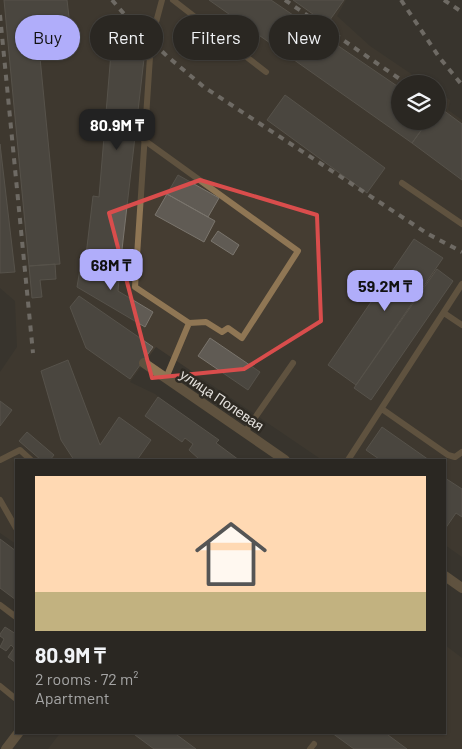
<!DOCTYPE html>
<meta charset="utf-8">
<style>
body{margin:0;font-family:Barlow,sans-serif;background:#322f2a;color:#f1f3f6;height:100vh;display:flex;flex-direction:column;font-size:19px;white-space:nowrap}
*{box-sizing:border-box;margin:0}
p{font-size:16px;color:#a5a5a5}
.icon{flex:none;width:28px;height:28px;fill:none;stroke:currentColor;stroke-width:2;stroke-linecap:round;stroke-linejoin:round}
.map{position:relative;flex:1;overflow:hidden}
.side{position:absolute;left:15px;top:459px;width:431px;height:275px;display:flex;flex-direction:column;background:#2a2722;border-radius:0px;box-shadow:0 1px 4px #0004,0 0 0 1px #464440}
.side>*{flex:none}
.hud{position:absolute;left:15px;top:15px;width:432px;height:45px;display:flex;gap:10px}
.controls{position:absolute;left:391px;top:75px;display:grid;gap:10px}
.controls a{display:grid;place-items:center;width:55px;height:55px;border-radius:50%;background:#2a2722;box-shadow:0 1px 4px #0004,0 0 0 1px #464440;font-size:25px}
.price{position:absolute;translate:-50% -42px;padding:0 11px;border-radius:10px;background:#b0adfa;color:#111;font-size:16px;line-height:32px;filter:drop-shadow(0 1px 2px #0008)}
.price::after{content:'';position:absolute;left:50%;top:30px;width:15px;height:11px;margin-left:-8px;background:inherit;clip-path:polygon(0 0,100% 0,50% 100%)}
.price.on{background:#222;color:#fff}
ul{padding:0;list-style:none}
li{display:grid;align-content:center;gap:10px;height:265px;padding:0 20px}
li span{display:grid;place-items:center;height:155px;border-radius:0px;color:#555}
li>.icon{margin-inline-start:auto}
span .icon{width:90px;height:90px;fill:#fffc;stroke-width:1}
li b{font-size:21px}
.pill{padding:0 18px;border-radius:22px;background:#2a2722;box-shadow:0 1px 4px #0004,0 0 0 1px #464440;font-size:18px;line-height:45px}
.pill.on{background:#b0adfa;color:#111}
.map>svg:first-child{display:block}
.built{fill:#453d32}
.building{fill:#605b54;stroke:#7a756d}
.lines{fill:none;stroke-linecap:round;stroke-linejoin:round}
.service{stroke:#8f7654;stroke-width:6}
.minor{stroke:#8f7654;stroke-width:10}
.rail{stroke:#afaba6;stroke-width:4;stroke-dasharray:6 6;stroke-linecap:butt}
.marked{fill:none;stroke:#d94d4c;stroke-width:4;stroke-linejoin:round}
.labels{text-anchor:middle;stroke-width:5;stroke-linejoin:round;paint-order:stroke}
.street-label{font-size:14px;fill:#e4e1dd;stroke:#2e2a23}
</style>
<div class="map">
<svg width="462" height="749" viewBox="0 0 462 749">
<rect width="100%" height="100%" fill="#38342d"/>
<path class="built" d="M 0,0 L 346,0 L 337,16 L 370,46 L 426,84 L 400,84 L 400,121 L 438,121 L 438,92 L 450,100 L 448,110 L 462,120 L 462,557 L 445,545 L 445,460 L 322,460 L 156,347 L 130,382 L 155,394 L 239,460 L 16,460 L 16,544 L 0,533 L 0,372 L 17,347 L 15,301 L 0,288 Z
M 445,645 L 462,658 L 462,749 L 48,749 L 61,732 L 445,732 Z"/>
<path class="building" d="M 4,0 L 67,0 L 71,34 L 38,37 L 60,264 L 29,266 Z
M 209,0 L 271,0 L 400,88 L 400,121 L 428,121 L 412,143 Z
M 293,0 L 344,0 L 327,24 Z
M 114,17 L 145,50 L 120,267 L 85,264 L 93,196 L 99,197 Z
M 285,95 L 385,168 L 367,193 L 267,120 Z
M 439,107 L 462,124 L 462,180 L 412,143 L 428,121 L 438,121 Z
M 0,144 L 15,272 L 0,273 Z
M 178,175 L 219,198 L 208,217 L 167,194 Z
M 167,194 L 215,221 L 204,242 L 155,215 Z
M 218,231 L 239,245 L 233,255 L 211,241 Z
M 414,239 L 443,258 L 356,385 L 328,365 Z
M 81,263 L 120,267 L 118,291 L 153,312 L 145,327 L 77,287 Z
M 55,264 L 56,279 L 40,280 L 42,297 L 32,298 L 29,266 Z
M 437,269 L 453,281 L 371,400 L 354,388 Z
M 79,296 L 153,347 L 130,379 L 86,348 L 70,307 Z
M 210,338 L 260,372 L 248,390 L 198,356 Z
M 68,360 L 100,445 L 119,417 L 151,440 L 137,460 L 74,460 L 61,440 L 41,371 Z
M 158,397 L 219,440 L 216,443 L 239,460 L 199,460 L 199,459 L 189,450 L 193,444 L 185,438 L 182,442 L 145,416 Z
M 0,401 L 12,410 L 0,426 Z
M 382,427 L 429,460 L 378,460 L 379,459 L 366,450 Z
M 27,432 L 54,455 L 50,460 L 41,460 L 19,441 Z
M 445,478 L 462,489 L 462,517 L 456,513 L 445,529 Z
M 0,539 L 16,551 L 16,600 L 0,588 Z
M 5,627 L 16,634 L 16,663 L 8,657 L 14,648 L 11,645 L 6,651 L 0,647 L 4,639 L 0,636 L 0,634 Z
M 131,732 L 173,732 L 196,749 L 154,749 Z
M 384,732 L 407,749 L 354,749 L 332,733 Z"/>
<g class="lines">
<path class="service" d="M 173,0 L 266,72
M 144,140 L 298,251 L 242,338 L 228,328 L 222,332 L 206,322 L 189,323 L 135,287 L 151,41 L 162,0
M 402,183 L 462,224
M 444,313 L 462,325
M 166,378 L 189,323
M 382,409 L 448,455 L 455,457 L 462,452
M 245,432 L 293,363
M 0,460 L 20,450 L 31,460
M 348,460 L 462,284
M 0,500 L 16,528
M 0,605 L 16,617
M 0,686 L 16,699
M 310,749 L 314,744"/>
<path class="minor" d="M 144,363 L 285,460
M 445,576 L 462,588
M 6,749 L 19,732"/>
<path class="rail" d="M 112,0 L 131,22 L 168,57 L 204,87 L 428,234 L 462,252
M 285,0 L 407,84
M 401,0 L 439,57 L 462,85
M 444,0 L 462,12
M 0,15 L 33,353"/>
</g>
<path d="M0 0H462V749H0ZM 200,180 L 317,215 L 321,321 L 244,369 L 152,378 L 109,213 Z" fill="#38342d" fill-opacity=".55" fill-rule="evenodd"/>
<path class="marked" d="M 200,180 L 317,215 L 321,321 L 244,369 L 152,378 L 109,213 Z"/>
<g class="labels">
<g class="street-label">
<text transform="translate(222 400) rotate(34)" y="5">улица Полевая</text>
</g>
</g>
</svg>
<div class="controls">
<a><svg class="icon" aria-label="layers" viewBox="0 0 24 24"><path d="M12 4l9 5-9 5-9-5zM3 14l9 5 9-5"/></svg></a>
</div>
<b class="price on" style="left:117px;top:151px">80.9M ₸</b>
<b class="price" style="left:111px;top:291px">68M ₸</b>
<b class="price" style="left:385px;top:312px">59.2M ₸</b>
<div class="hud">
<a class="pill on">Buy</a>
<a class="pill">Rent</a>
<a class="pill">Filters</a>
<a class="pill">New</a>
</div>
<section class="side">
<ul>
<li><span style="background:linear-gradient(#ffd9b3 75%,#c2b280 0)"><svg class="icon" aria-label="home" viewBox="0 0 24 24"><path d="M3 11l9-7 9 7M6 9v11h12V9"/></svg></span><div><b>80.9M ₸</b><p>2 rooms · 72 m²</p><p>Apartment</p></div></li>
</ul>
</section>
</div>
